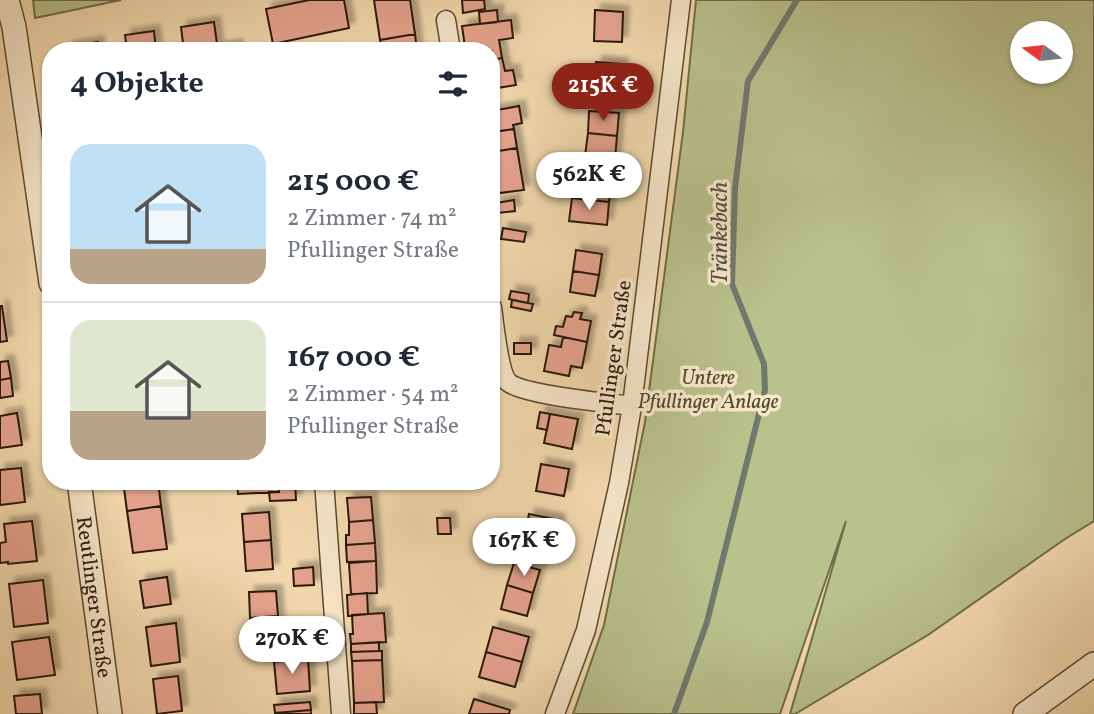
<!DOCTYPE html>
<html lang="de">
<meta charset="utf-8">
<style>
body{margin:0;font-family:Vollkorn,serif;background:#f2f2f3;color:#1f2937;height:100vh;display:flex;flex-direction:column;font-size:26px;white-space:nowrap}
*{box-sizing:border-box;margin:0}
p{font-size:23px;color:#747a83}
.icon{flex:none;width:38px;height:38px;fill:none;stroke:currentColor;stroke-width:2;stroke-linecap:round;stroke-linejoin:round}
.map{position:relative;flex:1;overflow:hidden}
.sheet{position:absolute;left:42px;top:42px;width:458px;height:448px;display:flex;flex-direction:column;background:#fff;border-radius:28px;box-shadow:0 2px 5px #0004}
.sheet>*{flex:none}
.needle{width:46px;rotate:285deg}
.tools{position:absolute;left:1010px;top:21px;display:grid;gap:14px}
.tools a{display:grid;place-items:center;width:63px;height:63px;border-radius:50%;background:#fff;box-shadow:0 2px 5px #0004;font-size:35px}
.price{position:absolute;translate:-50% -60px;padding:0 16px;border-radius:24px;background:#fff;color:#222;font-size:23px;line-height:46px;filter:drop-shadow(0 2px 4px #0008)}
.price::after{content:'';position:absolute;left:50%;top:42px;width:21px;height:16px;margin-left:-10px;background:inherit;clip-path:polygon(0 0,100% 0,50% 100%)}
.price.selected{background:#8f2418;color:#fff}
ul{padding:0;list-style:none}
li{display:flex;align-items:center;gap:21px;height:175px;padding:0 28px}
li+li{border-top:2px solid #e0e1e3}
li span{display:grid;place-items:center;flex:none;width:196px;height:140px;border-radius:21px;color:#555}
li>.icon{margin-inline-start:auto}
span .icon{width:84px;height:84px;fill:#fffc;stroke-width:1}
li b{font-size:30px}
h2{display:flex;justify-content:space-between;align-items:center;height:84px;padding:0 28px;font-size:30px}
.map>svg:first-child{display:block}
.green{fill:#b9c18c;stroke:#706d4a;stroke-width:2;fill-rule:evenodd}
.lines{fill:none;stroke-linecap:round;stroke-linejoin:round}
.stream{stroke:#6f796f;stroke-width:6}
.building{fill:#e8a490;stroke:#271907;stroke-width:2;filter:url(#shadow)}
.minor-casing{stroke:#5a4a31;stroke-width:21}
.tertiary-casing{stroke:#5a4a31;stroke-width:26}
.minor{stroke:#f8e8cb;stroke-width:18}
.tertiary{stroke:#f8e8cb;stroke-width:23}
.labels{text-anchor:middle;stroke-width:7;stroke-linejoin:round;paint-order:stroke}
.street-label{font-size:21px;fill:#271907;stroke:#f8e8cb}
.park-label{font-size:21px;font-style:italic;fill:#534b2f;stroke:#f8e8cb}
.water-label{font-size:23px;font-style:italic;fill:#515144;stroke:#f8e8cb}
</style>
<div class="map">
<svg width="1094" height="714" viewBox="0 0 1094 714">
<defs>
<filter id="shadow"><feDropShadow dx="6" dy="-6" stdDeviation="2" flood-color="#0004"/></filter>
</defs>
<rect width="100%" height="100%" fill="#f4dbaf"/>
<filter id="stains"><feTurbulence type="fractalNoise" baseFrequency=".00286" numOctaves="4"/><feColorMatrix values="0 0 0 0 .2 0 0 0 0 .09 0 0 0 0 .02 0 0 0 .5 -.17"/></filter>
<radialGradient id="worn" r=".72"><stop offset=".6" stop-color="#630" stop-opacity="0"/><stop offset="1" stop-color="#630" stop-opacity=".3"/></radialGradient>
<path class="green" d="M 33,0 L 121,0 L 35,18 Z
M 696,0 L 1094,0 L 1094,521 L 1065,539 L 928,635 L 795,714 L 790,714 L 846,521 L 780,714 L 573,714 L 604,625 L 645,422 L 683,132 ZM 1022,33 L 1060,33 L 1060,72 L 1022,72 Z"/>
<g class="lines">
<path class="stream" d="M 674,714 L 707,622 L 765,390 L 764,364 L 732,284 L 735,188 L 748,81 L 797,0"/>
</g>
<path class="building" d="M 309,0 L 344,0 L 349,28 L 273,44 L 266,9 Z
M 374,0 L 410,0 L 415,34 L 380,40 Z
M 462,0 L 484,0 L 485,9 L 463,13 Z
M 497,10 L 498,22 L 480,24 L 479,12 Z
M 595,10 L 623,12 L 622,42 L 594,41 Z
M 511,20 L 513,38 L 499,40 L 502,58 L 492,60 L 492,51 L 473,51 L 473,45 L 465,47 L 462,26 Z
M 214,22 L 218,51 L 184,51 L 181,27 Z
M 154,31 L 156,51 L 127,51 L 125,35 Z
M 415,34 L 417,51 L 382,51 L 380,40 Z
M 98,42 L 99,51 L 68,51 L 67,47 Z
M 236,45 L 237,51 L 218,51 L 218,48 Z
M 502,58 L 505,71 L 513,70 L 516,85 L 492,89 L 492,60 Z
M 596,62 L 622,64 L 619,94 L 594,92 Z
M 519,106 L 522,123 L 513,125 L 514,129 L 492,132 L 492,111 Z
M 589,111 L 619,113 L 617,136 L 588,133 Z
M 514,129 L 517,148 L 492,152 L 492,132 Z
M 588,133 L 617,136 L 615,159 L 585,156 Z
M 517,148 L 524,190 L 492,194 L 493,176 L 492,152 Z
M 575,175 L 612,179 L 609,202 L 572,198 Z
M 572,198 L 609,202 L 607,225 L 569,221 Z
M 514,200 L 515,211 L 498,213 L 496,203 Z
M 503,228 L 526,232 L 524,242 L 501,239 Z
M 576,250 L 602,254 L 599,275 L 573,271 Z
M 573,271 L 599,275 L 595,296 L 570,292 Z
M 511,291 L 529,294 L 528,303 L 509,299 Z
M 512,300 L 533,304 L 531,311 L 511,307 Z
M 0,306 L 2,306 L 7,341 L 0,342 Z
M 574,312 L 582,313 L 580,319 L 591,321 L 587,342 L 554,335 L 556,326 L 563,327 L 566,316 L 572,317 Z
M 563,337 L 587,342 L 582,368 L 571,366 L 569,376 L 544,371 L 549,345 L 561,347 Z
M 514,343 L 531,343 L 531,354 L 514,354 Z
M 8,361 L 11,378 L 0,380 L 0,362 Z
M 11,378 L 13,396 L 0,398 L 0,380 Z
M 540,412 L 550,414 L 547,430 L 537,428 Z
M 17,413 L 22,445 L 0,448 L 0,416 Z
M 550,414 L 578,419 L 572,449 L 544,443 Z
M 541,464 L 569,469 L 564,496 L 536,491 Z
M 21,468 L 25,502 L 0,505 L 0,470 Z
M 123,481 L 158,481 L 161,506 L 127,511 Z
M 237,481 L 278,481 L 279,492 L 238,494 Z
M 295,482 L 296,500 L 270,501 L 269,492 L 279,492 L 278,483 Z
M 371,497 L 373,520 L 349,522 L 347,498 Z
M 161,506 L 167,549 L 133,553 L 127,511 Z
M 269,512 L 271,540 L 244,542 L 242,514 Z
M 529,514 L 559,520 L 553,549 L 523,542 Z
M 437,518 L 450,518 L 451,534 L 438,534 Z
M 373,520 L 375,543 L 346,545 L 346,535 L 349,535 L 349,522 Z
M 32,521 L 37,561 L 8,564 L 8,562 L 0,563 L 0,543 L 6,542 L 4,524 Z
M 271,540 L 273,569 L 246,571 L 244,542 Z
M 375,543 L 376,561 L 347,562 L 346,545 Z
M 376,561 L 377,593 L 351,594 L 349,563 Z
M 514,563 L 540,570 L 533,593 L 507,585 Z
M 313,567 L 314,585 L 294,586 L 293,569 Z
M 167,577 L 171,604 L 144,608 L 140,581 Z
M 43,580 L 48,623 L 14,627 L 9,584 Z
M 507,585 L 533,593 L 527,616 L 501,609 Z
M 276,591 L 278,616 L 250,618 L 249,592 Z
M 367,593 L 368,614 L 348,616 L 347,595 Z
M 384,613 L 386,642 L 351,644 L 350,634 L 353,634 L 352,615 Z
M 278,616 L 279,641 L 252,643 L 250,618 Z
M 176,623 L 180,662 L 151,666 L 146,627 Z
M 493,627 L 529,637 L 522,662 L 486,652 Z
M 49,637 L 55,675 L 17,680 L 12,642 Z
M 310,642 L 311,653 L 294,654 L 293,643 Z
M 379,642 L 379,651 L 351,652 L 351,644 Z
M 379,651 L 382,651 L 382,660 L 352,661 L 351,652 Z
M 486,652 L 522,662 L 515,687 L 479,677 Z
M 311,653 L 312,659 L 294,660 L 294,654 Z
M 308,659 L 310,691 L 277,694 L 274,662 Z
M 382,660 L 384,702 L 354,703 L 352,661 Z
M 178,676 L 182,711 L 157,714 L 153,679 Z
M 40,694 L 42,714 L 16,714 L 14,696 Z
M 474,699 L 510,710 L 509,714 L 469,714 Z
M 310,702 L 311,710 L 275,713 L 274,705 Z
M 376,702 L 377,714 L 354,714 L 354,703 Z
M 311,710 L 311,714 L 275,714 L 275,713 Z"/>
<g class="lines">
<defs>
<path id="minor" d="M 446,20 L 451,51
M 492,307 C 494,323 499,372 508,382 C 522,395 609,403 632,406
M 324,481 L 341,714
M 555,714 L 586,630 L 619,483 L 632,406 L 681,0"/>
<g id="tertiary">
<path d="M 7,0 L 14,27 L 51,283"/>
<path id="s1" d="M 79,481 L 110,714"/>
<path d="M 1025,714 L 1094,664"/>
</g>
</defs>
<use href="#minor" class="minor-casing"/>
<use href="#tertiary" class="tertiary-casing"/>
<use href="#minor" class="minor"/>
<use href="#tertiary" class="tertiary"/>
</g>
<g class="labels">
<g class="street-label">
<text transform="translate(613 358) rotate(-82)" y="7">Pfullinger Straße</text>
<text dy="7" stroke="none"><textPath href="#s1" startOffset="117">Reutlinger Straße</textPath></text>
</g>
<g class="park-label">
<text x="708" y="384">Untere<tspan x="708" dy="24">Pfullinger Anlage</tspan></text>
</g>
<g class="water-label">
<text transform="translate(719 233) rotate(-90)" y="8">Tränkebach</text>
</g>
</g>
<rect width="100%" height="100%" filter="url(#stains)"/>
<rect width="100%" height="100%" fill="url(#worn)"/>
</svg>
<div class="tools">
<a><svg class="needle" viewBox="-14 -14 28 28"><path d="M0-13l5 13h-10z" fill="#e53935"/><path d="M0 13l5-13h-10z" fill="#747a83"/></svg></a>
</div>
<b class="price selected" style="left:603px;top:123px">215K €</b>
<b class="price" style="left:589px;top:212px">562K €</b>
<b class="price" style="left:524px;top:578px">167K €</b>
<b class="price" style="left:292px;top:676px">270K €</b>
<section class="sheet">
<h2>4 Objekte<svg class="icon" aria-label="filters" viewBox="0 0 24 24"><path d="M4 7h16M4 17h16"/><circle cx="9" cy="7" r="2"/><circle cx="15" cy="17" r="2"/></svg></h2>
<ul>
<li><span style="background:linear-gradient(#bfe0f5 75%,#b9a48a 0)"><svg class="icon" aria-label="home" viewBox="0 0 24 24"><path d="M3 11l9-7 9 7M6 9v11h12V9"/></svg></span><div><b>215 000 €</b><p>2 Zimmer · 74 m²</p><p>Pfullinger Straße</p></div></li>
<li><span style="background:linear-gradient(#dfe7d0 65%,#b9a48a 0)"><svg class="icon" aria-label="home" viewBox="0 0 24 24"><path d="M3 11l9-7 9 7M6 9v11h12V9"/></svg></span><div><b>167 000 €</b><p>2 Zimmer · 54 m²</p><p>Pfullinger Straße</p></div></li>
</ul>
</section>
</div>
